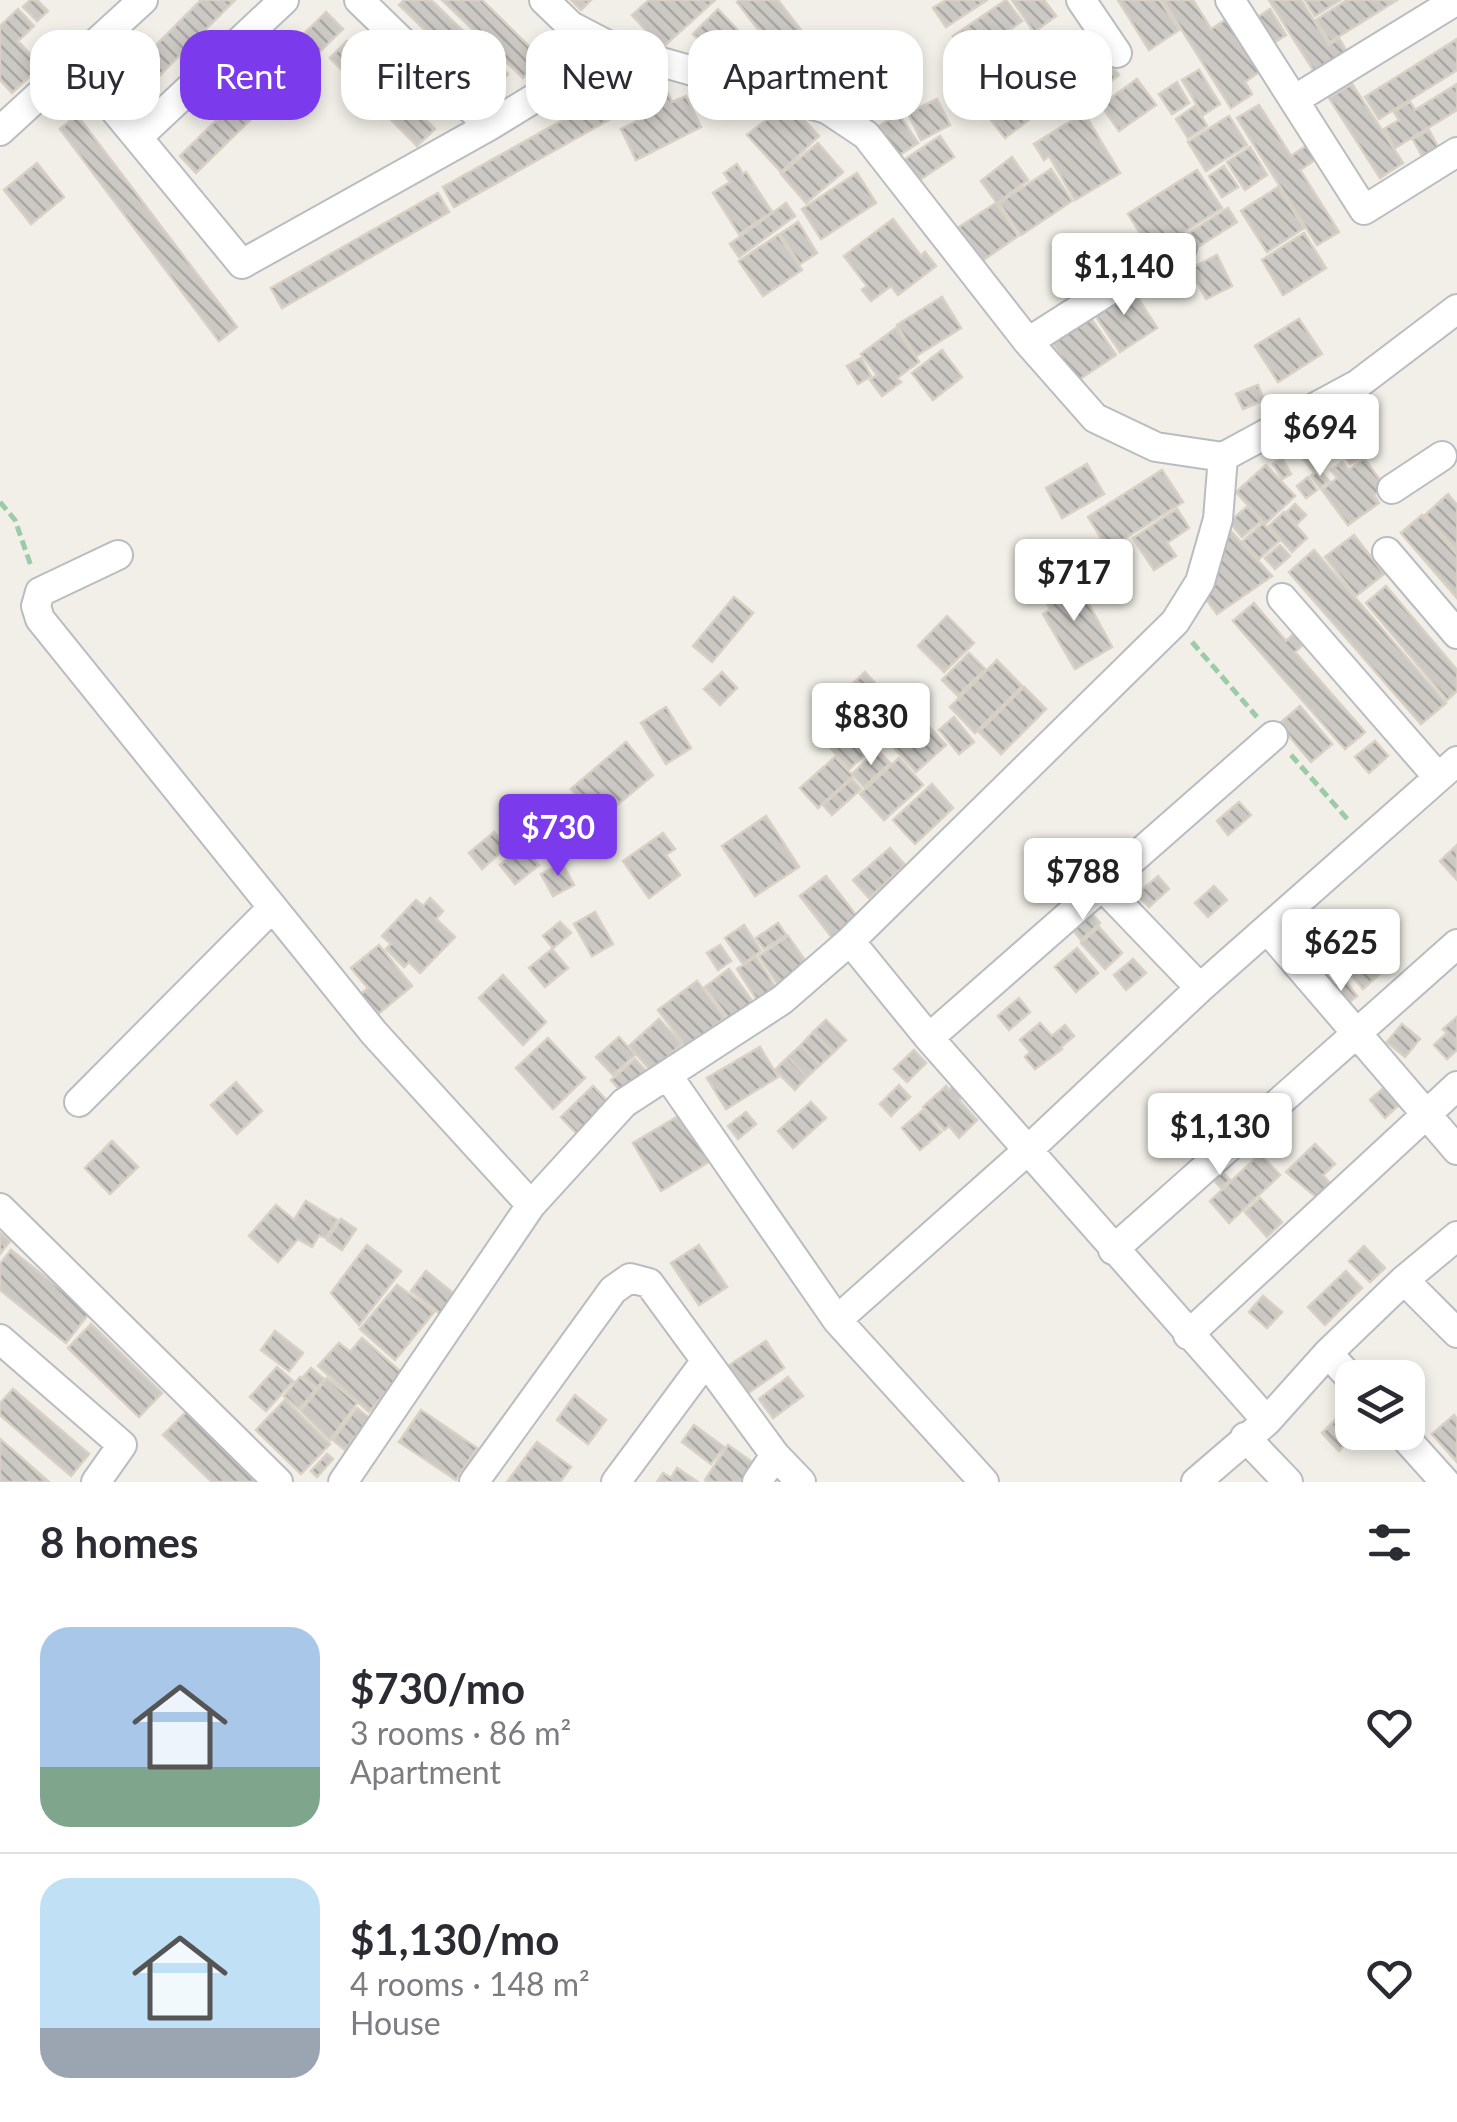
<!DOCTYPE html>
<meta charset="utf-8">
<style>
body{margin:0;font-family:Lato,sans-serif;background:#f7f7f7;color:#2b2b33;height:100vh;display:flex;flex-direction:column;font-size:38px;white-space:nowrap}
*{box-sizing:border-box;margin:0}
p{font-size:32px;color:#7c7c81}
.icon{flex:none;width:55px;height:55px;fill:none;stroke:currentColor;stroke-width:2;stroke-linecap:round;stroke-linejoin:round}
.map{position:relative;height:1482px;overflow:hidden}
.sheet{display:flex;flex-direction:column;background:#fff;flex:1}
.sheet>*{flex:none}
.top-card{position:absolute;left:30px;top:30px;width:1398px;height:90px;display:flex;gap:20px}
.controls{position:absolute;left:1335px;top:1360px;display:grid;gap:20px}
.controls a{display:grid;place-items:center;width:90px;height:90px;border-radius:20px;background:#fff;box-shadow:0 5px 15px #0003;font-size:50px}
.price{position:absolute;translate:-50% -85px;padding:0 22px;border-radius:10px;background:#fff;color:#222;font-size:32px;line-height:65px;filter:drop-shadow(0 2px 5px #0008)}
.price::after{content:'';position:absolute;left:50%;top:60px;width:30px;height:22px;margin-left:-15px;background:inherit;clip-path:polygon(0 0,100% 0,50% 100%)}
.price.selected{background:#7c3aed;color:#fff}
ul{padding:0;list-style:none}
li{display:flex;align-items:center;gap:30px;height:250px;padding:0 40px}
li+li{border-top:2px solid #e1e1e2}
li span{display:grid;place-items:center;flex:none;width:280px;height:200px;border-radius:30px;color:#555}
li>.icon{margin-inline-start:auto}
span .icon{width:120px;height:120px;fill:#fffc;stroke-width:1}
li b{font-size:42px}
h2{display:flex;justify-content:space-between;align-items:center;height:120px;padding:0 40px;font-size:42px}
.pill{padding:0 35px;border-radius:30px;background:#fff;box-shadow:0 5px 15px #0003;font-size:35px;line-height:90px}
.pill.selected{background:#7c3aed;color:#fff}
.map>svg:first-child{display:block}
.building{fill:url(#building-back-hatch);stroke:#d7d0c5;stroke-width:2.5}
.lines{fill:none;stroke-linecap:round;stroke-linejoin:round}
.street-casing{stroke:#b9bdc1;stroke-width:32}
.path{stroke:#9bcba7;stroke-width:5;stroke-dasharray:10 5;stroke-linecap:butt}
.street{stroke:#fff;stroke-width:28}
</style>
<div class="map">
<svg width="1457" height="1482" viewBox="0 0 1457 1482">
<defs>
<pattern id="building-back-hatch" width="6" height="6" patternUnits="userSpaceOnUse" patternTransform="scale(2.5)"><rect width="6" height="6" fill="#ccc9c4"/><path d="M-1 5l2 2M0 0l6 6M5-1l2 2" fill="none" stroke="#a9a7a3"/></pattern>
</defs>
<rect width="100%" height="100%" fill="#f1efe7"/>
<path class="building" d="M 30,0 L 37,0 L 48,11 L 37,21 L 23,7 Z
M 201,0 L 235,0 L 135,100 L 118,83 Z
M 404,0 L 431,0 L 508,74 L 490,93 L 399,5 Z
M 442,0 L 482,0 L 541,58 L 523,78 Z
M 571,0 L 591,0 L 581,10 Z
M 649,0 L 715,0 L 662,48 L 632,15 Z
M 739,0 L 778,0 L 804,34 L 778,55 L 737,2 Z
M 946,0 L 987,0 L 946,27 L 933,8 Z
M 1006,0 L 1022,21 L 969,59 L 953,36 Z
M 1012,0 L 1044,0 L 1056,16 L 1034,32 Z
M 1118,0 L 1160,0 L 1179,30 L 1149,50 Z
M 1163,0 L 1193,0 L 1211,29 L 1230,17 L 1262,70 L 1245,82 L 1252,94 L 1231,108 Z
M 1269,0 L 1301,0 L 1329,45 L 1339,38 L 1347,52 L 1315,73 Z
M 1305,0 L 1340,0 L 1315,16 Z
M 1347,0 L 1397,0 L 1330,42 L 1316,20 Z
M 18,9 L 34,26 L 18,41 L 41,66 L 12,93 L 0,80 L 0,26 Z
M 718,9 L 768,62 L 754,76 L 726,67 L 693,34 Z
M 1270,9 L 1286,35 L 1272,44 L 1255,19 Z
M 326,12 L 343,29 L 196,173 L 180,156 Z
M 1085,32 L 1119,75 L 1103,87 L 1091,72 L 1005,138 L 990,119 L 1078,50 L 1072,42 Z
M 1457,39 L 1457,70 L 1379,119 L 1365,97 Z
M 347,41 L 435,129 L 417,146 L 330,58 Z
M 1199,70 L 1220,104 L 1203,115 L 1182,80 Z
M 1137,79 L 1156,105 L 1119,131 L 1101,105 Z
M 633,81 L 644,100 L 454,207 L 443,187 Z
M 1177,82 L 1189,103 L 1172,114 L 1159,94 Z
M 1352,84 L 1403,163 L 1380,178 L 1329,98 Z
M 1457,84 L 1457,110 L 1395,148 L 1384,129 L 1399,120 L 1394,112 L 1410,102 L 1415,110 Z
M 668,93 L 672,102 L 686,96 L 701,127 L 636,160 L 621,129 L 656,111 L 651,101 Z
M 937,99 L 950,125 L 921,140 L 908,113 Z
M 1259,105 L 1291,156 L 1309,144 L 1318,158 L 1300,170 L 1339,232 L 1317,245 L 1237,118 Z
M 1195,106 L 1207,126 L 1188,138 L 1176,119 Z
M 779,110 L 805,121 L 819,136 L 781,172 L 747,135 Z
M 898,113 L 918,143 L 898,156 L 879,126 Z
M 1084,113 L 1120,173 L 1075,200 L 1049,156 L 1044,160 L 1034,144 Z
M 77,115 L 237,327 L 219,341 L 60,129 Z
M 1229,116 L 1247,145 L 1206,171 L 1188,142 Z
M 1429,130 L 1438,147 L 1422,156 L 1413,139 Z
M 940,136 L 954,157 L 918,181 L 904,160 Z
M 818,143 L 843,172 L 806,203 L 781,174 Z
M 1250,147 L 1267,175 L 1245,190 L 1227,162 Z
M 1012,157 L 1028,180 L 997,203 L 981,181 Z
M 37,163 L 64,197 L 31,224 L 4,190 Z
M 737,164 L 743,174 L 746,172 L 772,212 L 739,234 L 713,193 L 730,182 L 724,173 Z
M 1224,166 L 1238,187 L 1222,197 L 1209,176 Z
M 1051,169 L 1072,201 L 1021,235 L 999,203 Z
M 1197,170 L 1222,208 L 1152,252 L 1128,214 Z
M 857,173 L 876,203 L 821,239 L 802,209 Z
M 1278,187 L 1304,228 L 1267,252 L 1241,211 Z
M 438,193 L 449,212 L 282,308 L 271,288 Z
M 786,203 L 795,216 L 739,257 L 730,244 Z
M 996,203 L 1018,236 L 982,261 L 959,227 Z
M 1228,208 L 1237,222 L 1193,250 L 1184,236 Z
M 893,219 L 921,256 L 925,252 L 936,266 L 898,295 L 891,286 L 871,301 L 862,290 L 867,286 L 844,256 Z
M 798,222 L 817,253 L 800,264 L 780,234 Z
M 1304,233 L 1326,268 L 1283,295 L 1262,260 Z
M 778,235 L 802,270 L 763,296 L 739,261 Z
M 1217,255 L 1232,286 L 1206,299 L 1190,269 Z
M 1129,284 L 1157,328 L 1120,352 L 1091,309 Z
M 942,297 L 961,328 L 916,356 L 897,325 Z
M 1086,311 L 1116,355 L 1077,381 L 1048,337 Z
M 1299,319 L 1322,354 L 1278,382 L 1255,346 Z
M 896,328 L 919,362 L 897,378 L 901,382 L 882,396 L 870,380 L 877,375 L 861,354 Z
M 942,350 L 962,377 L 933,400 L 912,373 Z
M 861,358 L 871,376 L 858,384 L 847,366 Z
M 1258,385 L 1264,400 L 1243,409 L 1236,394 Z
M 1347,415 L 1371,451 L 1350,464 L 1327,428 Z
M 1304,446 L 1320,465 L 1313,471 L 1297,452 Z
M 1282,458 L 1291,474 L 1282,479 L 1273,464 Z
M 1364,458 L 1385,487 L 1374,495 L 1379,503 L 1348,525 L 1322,490 L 1337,478 L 1331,470 L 1342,462 L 1349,470 Z
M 1087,464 L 1104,494 L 1062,518 L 1046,488 Z
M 1266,465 L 1295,496 L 1265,524 L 1236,492 Z
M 1319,469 L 1329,481 L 1320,488 L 1311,476 Z
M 1162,470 L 1183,502 L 1108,549 L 1088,517 Z
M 1308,477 L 1317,490 L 1306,498 L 1297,486 Z
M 1448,494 L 1457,505 L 1457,551 L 1425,515 Z
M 1295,504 L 1306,515 L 1297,524 L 1286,513 Z
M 1248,506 L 1261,521 L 1242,537 L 1229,522 Z
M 1177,509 L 1189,528 L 1167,543 L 1176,556 L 1154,570 L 1133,538 Z
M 1284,512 L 1307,538 L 1292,552 L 1269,526 Z
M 1422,515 L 1457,555 L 1457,598 L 1401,533 Z
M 1263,523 L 1279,541 L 1259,559 L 1243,541 Z
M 1230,530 L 1272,576 L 1217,614 L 1203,595 Z
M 1354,535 L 1384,574 L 1356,596 L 1325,557 Z
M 1280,545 L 1290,556 L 1275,569 L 1265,558 Z
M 1314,550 L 1446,703 L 1421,724 L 1289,572 Z
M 1047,580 L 1052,591 L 1078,584 L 1112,647 L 1075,669 L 1043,614 L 1050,609 L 1037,582 Z
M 1386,586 L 1457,670 L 1457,691 L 1447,700 L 1366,603 Z
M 734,597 L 753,613 L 712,662 L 693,646 Z
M 1254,603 L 1286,641 L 1299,629 L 1309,639 L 1295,652 L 1365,732 L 1345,749 L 1233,621 Z
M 947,616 L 974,643 L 944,672 L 918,646 Z
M 969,653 L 985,669 L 958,696 L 942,680 Z
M 997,660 L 1022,686 L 975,733 L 950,707 Z
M 722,672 L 737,688 L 720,705 L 704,689 Z
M 865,672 L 904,715 L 873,744 L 849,718 L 842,724 L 827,708 Z
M 1024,687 L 1046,709 L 1001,754 L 979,732 Z
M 1300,706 L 1332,744 L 1311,762 L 1279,724 Z
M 666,707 L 691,748 L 666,764 L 641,723 Z
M 913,709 L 946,745 L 916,772 L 883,736 Z
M 954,717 L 974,742 L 959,754 L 939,730 Z
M 846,723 L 871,750 L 849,769 L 825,742 Z
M 1375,741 L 1388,756 L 1369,773 L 1355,757 Z
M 626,742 L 653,775 L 598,821 L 571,789 Z
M 877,750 L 890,763 L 864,787 L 852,774 Z
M 835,757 L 853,776 L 818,808 L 800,788 Z
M 899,758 L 923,785 L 884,820 L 860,794 Z
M 852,779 L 861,789 L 832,815 L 823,805 Z
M 932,784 L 953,808 L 915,844 L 893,820 Z
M 1239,802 L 1251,815 L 1228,835 L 1217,821 Z
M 514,816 L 527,832 L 513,844 L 500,829 Z
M 766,816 L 799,867 L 755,896 L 722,846 Z
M 544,822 L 555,835 L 540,847 L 529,834 Z
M 494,832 L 507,847 L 482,869 L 469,853 Z
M 663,833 L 675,849 L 666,855 L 680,875 L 649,898 L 623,861 Z
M 1457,845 L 1457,880 L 1440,861 Z
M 523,846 L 539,865 L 515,884 L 500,865 Z
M 890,848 L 905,865 L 869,898 L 853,880 Z
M 562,863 L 574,885 L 553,896 L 541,874 Z
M 826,876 L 862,923 L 836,943 L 800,896 Z
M 1158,876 L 1169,889 L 1149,907 L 1137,894 Z
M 1214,886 L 1227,900 L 1208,917 L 1195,903 Z
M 430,898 L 443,911 L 436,919 L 455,937 L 420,973 L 409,962 L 404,967 L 386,949 L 391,944 L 382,936 L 416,900 L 423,906 Z
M 1086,907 L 1100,923 L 1081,940 L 1067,923 Z
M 595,912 L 613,944 L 592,956 L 574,924 Z
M 560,922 L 571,933 L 553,948 L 543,936 Z
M 778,923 L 786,935 L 764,949 L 756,938 Z
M 744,925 L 761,951 L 743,964 L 725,938 Z
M 1099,927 L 1122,953 L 1105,969 L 1081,943 Z
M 788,936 L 813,972 L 783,992 L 759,956 Z
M 379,945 L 412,986 L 378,1014 L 361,994 L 368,988 L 351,968 Z
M 720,945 L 731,961 L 718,970 L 707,953 Z
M 1378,947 L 1392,963 L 1363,989 L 1349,973 Z
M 1077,948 L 1098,973 L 1076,992 L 1055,967 Z
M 552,949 L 568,968 L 545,987 L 529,968 Z
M 756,957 L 778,991 L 759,1003 L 737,969 Z
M 1133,959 L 1146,973 L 1126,990 L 1114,975 Z
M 729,969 L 753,1002 L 730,1020 L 705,987 Z
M 503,975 L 546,1022 L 523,1045 L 479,998 Z
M 1344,979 L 1357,996 L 1339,1010 L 1326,992 Z
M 697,981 L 725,1018 L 686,1047 L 658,1010 Z
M 1019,998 L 1030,1012 L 1009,1030 L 998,1016 Z
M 1457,1017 L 1457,1050 L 1447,1059 L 1434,1045 L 1447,1033 L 1443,1029 Z
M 659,1019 L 682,1044 L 651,1071 L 629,1046 Z
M 826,1020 L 846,1040 L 833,1053 L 813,1032 Z
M 1040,1023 L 1052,1036 L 1065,1025 L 1074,1036 L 1061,1047 L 1062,1049 L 1035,1069 L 1025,1057 L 1030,1052 L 1020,1040 Z
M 1402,1024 L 1420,1039 L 1405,1057 L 1387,1042 Z
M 813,1032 L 833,1053 L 820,1065 L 801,1045 Z
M 619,1037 L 635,1055 L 613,1075 L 596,1057 Z
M 548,1038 L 585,1078 L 553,1109 L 516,1068 Z
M 801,1045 L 820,1065 L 807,1077 L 788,1057 Z
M 760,1047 L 778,1077 L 726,1109 L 707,1078 Z
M 914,1050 L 926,1063 L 907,1082 L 894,1069 Z
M 788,1057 L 807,1077 L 795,1090 L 775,1070 Z
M 635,1059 L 649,1074 L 625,1096 L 611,1080 Z
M 961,1079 L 970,1089 L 959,1100 L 977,1120 L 959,1138 L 949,1126 L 944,1130 L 923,1107 L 946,1086 L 949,1090 Z
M 236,1082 L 262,1111 L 237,1134 L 211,1105 Z
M 899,1085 L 910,1097 L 891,1116 L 880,1104 Z
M 1387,1085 L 1402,1102 L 1385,1118 L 1370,1100 Z
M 593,1086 L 610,1104 L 578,1135 L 561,1117 Z
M 811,1102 L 826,1118 L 793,1148 L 778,1131 Z
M 923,1110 L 941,1132 L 920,1150 L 902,1128 Z
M 687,1111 L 715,1158 L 661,1191 L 633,1143 Z
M 746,1112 L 756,1124 L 738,1139 L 728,1126 Z
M 112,1141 L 138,1167 L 110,1194 L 85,1168 Z
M 1315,1144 L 1335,1164 L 1323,1175 L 1333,1187 L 1320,1200 L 1286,1172 Z
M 1260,1154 L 1280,1175 L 1229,1223 L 1210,1201 Z
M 1218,1168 L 1230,1180 L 1221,1188 L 1210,1176 Z
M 1260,1198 L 1282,1222 L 1267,1237 L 1245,1212 Z
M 306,1201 L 337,1220 L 326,1238 L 319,1235 L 312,1247 L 298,1239 L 278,1262 L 249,1236 L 276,1205 L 294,1220 Z
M 341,1219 L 356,1229 L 342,1250 L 327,1240 Z
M 0,1233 L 10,1241 L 0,1254 Z
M 367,1245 L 401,1271 L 359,1325 L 331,1293 Z
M 699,1245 L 727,1287 L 699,1305 L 671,1263 Z
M 1364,1246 L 1385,1268 L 1370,1282 L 1349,1261 Z
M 11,1250 L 90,1312 L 66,1343 L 0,1290 L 0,1264 Z
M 426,1271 L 458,1297 L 443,1316 L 411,1291 Z
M 1346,1271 L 1362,1288 L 1325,1325 L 1308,1307 Z
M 397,1285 L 434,1312 L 395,1360 L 360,1329 Z
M 1263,1296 L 1282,1312 L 1267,1328 L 1249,1312 Z
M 91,1324 L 162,1393 L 139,1417 L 68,1348 Z
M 275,1331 L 303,1353 L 289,1371 L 261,1350 Z
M 362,1338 L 402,1373 L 369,1412 L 318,1366 L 339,1343 L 350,1352 Z
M 766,1341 L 784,1368 L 747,1394 L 728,1366 Z
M 277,1367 L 293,1381 L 266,1411 L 250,1397 Z
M 311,1368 L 324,1379 L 317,1388 L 303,1377 Z
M 300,1377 L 315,1390 L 299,1409 L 284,1396 Z
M 788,1377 L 803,1396 L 773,1418 L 759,1399 Z
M 327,1378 L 357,1403 L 330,1440 L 301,1411 Z
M 13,1389 L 89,1454 L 71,1476 L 0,1415 L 0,1403 Z
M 575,1395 L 606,1420 L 588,1444 L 557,1420 Z
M 285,1400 L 330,1444 L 301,1474 L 256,1430 Z
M 1349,1406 L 1352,1410 L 1352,1432 L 1358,1432 L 1339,1451 L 1322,1433 Z
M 357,1408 L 369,1418 L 345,1450 L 333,1440 Z
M 188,1410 L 259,1477 L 254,1482 L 212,1482 L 163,1435 Z
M 421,1410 L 477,1448 L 456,1480 L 399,1442 Z
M 1454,1415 L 1457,1419 L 1457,1462 L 1432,1434 Z
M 694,1425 L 724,1447 L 711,1464 L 682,1442 Z
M 0,1439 L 49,1482 L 0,1482 Z
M 537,1442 L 571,1467 L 560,1482 L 507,1482 Z
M 728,1445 L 755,1464 L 742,1482 L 708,1482 L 705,1480 Z
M 327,1454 L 333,1459 L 317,1477 L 311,1471 Z
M 677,1468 L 698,1482 L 657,1482 L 663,1473 L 671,1478 Z"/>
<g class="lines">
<defs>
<path id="street" d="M 359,0 L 489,126
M 544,0 L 571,26 L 615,49 L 827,109 L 866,135 L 1028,342 L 1095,418 L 1156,447 L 1223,457 L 1358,384 L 1457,309
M 1081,0 L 1117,53
M 1230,0 L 1364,210 L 1457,152
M 75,62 L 242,264 L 489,126 L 615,49
M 1294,100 L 1457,0
M 0,131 L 143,0
M 138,137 L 284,0
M 1028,342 L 1144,268 L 1182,248
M 1392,489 L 1442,456
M 1387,552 L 1457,634
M 118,555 L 40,592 L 36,606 L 40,619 L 374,1033 L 531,1205
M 1282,598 L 1438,777
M 1102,886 L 1200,988
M 1267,929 L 1457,1150
M 850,941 L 929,1038 L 1267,1421
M 929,1038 L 1273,736
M 668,1076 L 837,1320 L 984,1482
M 79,1102 L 272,908
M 0,1208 L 278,1482
M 1113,1250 L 1457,944
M 1404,1280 L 1457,1333
M 837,1320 L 1028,1150 L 1200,988 L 1457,761
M 1188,1335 L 1457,1086
M 0,1339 L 122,1445 L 96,1482
M 1328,1353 L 1352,1380
M 1400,1432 L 1445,1482
M 1245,1437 L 1288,1482
M 343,1482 L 531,1205 L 624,1103 L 782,1000 L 850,941 L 1175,622 L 1200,582 L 1218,519 L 1223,457
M 474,1482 L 613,1290 L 630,1278 L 649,1283 L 775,1455 L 801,1482
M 616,1482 L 705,1362
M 757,1482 L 775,1455
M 1196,1482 L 1267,1421 L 1328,1353 L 1404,1280 L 1457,1236"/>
</defs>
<use href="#street" class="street-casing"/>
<path class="path" d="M 0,502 L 15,520 L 31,566
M 1192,642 L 1257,717
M 1291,755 L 1350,822"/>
<use href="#street" class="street"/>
</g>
</svg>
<div class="controls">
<a><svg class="icon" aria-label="layers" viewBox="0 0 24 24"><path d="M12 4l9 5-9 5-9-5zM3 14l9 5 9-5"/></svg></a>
</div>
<b class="price" style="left:1124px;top:318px">$1,140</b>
<b class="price" style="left:1320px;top:479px">$694</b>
<b class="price" style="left:1074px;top:624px">$717</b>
<b class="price" style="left:871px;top:768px">$830</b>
<b class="price selected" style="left:558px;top:879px">$730</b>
<b class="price" style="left:1083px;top:923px">$788</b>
<b class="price" style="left:1341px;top:994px">$625</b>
<b class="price" style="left:1220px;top:1178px">$1,130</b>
<div class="top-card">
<a class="pill">Buy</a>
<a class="pill selected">Rent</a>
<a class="pill">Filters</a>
<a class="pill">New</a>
<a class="pill">Apartment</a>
<a class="pill">House</a>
</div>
</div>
<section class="sheet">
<h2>8 homes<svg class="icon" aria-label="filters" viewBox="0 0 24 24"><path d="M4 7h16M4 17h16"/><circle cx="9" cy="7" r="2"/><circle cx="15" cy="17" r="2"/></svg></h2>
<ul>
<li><span style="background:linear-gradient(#a9c7e8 70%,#7fa58c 0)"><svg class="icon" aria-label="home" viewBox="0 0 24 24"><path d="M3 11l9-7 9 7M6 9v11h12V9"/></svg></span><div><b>$730/mo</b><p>3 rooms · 86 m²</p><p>Apartment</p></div><svg class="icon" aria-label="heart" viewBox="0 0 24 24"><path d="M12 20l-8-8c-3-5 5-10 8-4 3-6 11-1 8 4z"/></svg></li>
<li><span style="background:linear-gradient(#bfe0f5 75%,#9aa5b1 0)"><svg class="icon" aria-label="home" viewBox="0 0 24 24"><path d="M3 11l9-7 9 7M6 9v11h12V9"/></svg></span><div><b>$1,130/mo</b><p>4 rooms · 148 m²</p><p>House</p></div><svg class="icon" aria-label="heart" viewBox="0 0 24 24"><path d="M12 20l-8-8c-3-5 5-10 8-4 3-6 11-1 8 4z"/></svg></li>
</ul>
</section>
